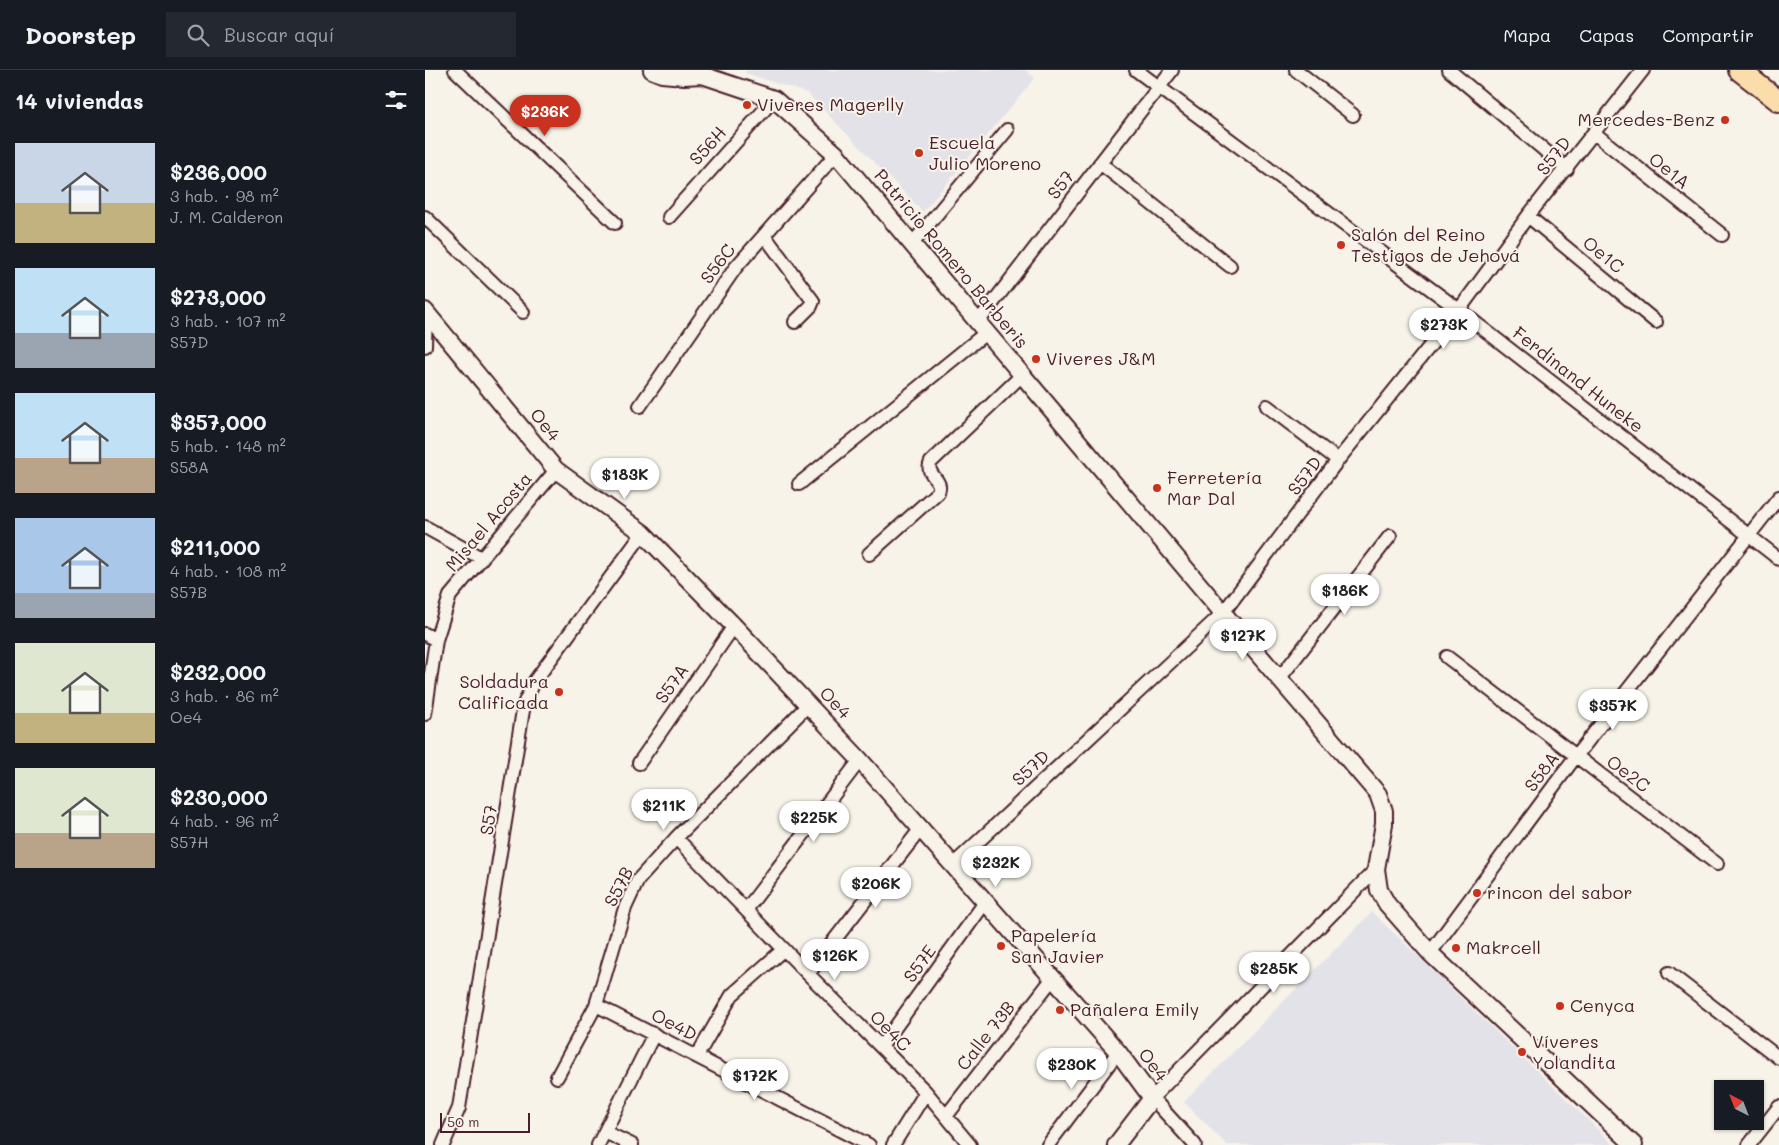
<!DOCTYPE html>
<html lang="es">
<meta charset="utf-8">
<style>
body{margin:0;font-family:Mali,sans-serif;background:#242831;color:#f1f3f6;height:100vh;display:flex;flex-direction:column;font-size:19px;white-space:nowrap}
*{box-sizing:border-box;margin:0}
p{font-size:16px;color:#9ea1a6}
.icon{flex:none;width:28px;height:28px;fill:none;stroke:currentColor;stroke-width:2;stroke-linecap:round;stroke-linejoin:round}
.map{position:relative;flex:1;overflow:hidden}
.panel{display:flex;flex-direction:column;background:#171b24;width:425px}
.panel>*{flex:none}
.needle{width:32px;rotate:318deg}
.controls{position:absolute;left:1289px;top:1010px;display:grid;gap:10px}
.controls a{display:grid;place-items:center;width:50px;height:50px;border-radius:0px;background:#171b24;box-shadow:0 1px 4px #0004;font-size:25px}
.scale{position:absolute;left:15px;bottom:12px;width:90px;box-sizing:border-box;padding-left:5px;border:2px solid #4a1f2b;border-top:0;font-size:14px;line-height:18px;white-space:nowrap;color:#4a1f2b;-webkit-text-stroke:4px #f7f3e8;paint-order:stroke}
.price{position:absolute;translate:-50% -42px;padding:0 11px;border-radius:18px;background:#fff;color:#222;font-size:16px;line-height:32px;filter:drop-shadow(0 1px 2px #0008)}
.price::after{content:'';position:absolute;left:50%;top:30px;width:15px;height:11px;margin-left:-8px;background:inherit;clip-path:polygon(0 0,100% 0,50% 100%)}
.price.active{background:#c8321e;color:#fff}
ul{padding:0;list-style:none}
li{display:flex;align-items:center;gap:15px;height:125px;padding:0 15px}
li span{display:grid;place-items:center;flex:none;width:140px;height:100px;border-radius:0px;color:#555}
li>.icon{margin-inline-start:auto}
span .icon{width:60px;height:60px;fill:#fffc;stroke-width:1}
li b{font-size:21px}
h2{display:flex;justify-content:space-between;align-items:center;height:60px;padding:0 15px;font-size:21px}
header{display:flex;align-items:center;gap:30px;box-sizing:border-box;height:70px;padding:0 25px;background:#171b24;border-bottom:1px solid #363941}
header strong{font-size:24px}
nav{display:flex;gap:28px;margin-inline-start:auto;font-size:18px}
.search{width:350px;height:45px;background:#242831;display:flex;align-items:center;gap:12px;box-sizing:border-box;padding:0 18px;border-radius:0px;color:#9ea1a6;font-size:19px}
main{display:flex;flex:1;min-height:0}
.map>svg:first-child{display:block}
.built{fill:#e3e2e9}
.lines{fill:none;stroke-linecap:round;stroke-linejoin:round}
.minor-casing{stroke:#4a1f2b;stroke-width:16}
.tertiary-casing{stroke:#4a1f2b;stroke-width:20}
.primary-casing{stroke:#4a1f2b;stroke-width:24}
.minor{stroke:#f7f3e8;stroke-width:12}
.tertiary{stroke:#f7f3e8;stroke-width:16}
.primary{stroke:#faddab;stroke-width:20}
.poi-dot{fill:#c8321e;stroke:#f7f3e8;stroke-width:2}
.labels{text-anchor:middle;stroke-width:4;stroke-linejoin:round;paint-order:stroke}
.poi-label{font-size:18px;fill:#4a1f2b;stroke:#f7f3e8;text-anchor:start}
.street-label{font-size:18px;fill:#4a1f2b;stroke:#f7f3e8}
</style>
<header>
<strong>Doorstep</strong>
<div class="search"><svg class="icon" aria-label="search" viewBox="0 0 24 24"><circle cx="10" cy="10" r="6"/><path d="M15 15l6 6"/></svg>Buscar aquí</div>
<nav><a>Mapa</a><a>Capas</a><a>Compartir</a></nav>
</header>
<main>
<section class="panel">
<h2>14 viviendas<svg class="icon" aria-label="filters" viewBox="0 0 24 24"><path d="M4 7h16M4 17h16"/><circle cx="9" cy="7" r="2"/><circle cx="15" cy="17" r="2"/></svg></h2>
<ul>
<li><span style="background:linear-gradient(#c9d6e8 60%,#c2b280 0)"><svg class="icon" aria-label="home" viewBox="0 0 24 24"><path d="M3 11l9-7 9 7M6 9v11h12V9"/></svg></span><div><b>$236,000</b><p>3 hab. · 98 m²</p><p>J. M. Calderon</p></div></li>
<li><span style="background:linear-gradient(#bfe0f5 65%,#9aa5b1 0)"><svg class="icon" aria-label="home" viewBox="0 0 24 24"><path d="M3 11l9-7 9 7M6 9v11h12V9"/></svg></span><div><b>$273,000</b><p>3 hab. · 107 m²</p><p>S57D</p></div></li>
<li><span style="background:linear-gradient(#bfe0f5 65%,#b9a48a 0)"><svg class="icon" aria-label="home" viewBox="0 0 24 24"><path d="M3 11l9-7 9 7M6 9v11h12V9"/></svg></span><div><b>$357,000</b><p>5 hab. · 148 m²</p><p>S58A</p></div></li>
<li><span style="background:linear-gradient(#a9c7e8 75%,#9aa5b1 0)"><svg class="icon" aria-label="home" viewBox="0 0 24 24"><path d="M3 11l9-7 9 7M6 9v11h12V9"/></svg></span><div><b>$211,000</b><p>4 hab. · 108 m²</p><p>S57B</p></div></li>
<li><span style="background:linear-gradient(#dfe7d0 70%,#c2b280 0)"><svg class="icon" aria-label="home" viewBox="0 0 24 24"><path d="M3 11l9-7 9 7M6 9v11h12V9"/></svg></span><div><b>$232,000</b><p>3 hab. · 86 m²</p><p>Oe4</p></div></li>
<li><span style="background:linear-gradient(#dfe7d0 65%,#b9a48a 0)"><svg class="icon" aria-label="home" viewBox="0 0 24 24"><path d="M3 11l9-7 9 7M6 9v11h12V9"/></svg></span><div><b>$230,000</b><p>4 hab. · 96 m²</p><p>S57H</p></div></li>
</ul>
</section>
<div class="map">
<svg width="1354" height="1075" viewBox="0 0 1354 1075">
<rect width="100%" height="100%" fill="#f7f3e8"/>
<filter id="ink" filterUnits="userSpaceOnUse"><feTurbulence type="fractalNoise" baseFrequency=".02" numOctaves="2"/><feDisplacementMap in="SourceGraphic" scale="10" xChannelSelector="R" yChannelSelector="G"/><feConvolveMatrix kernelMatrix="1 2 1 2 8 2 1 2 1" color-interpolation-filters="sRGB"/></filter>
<g filter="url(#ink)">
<path class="built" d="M 322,0 L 600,0 L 610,8 L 498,142 L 382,23 L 320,3 Z
M 947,842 L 1189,1075 L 802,1075 L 759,1032 Z"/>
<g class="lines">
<defs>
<path id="minor" d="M 30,0 L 190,153
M 711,0 L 1034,240 L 1354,489
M 871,0 L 928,45
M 1024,0 L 1142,99
M 1169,63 L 1297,165
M 675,93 L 805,196
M 1103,146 L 1231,252
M 0,147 L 98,242
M 244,147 L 349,29
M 339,165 L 388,231 L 386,236 L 370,252
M 487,174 L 582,60
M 553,252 L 747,0
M 0,276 L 1,241
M 215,336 L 311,197 L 411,84
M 842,336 L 913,390
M 374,414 L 562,262
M 0,457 L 56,488
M 444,484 L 513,422 C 519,409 499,405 506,392 L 597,305
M 0,564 L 11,570
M 1022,587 L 1292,794
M 854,609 L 965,466
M 0,644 L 11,570 L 25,526 L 131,400
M 214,693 L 309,556
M 251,768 L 383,904 L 501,1022 L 545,1075
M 528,795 L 798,543 L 913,390 L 1034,240 L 1103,146 L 1218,0
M 321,840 L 435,690
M 1005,883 L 1151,686 L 1354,427
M 1244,903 L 1354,988
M 383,904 L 497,757
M 171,935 L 444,1075
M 456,977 L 561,831
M 272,986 L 307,925 L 359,879
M 132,1007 L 171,935 L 200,838 L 213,810 L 251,768 L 383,635
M 522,1045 L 628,908
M 180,1062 L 207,1075
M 18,1075 L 34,1038 L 99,634 L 109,612 L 218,463
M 173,1075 L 229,964
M 468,1075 L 501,1022
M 623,1075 L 693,982
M 770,1075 L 727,1028 L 951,799
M 1324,1075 L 1354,1037"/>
<path id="tertiary" d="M 227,0 L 237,4 L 259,6 L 277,5 L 349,29 L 411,84 L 798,543 L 953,724 L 959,741 L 959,754 L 951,799 L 954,820 L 962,834 L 1005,883 L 1209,1075
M 0,241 L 131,400 L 218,463 L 309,556 L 435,690 L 693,982 L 727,1028 L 691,1075"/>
<path id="primary" d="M 1314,0 L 1354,31"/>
</defs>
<use href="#minor" class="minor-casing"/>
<use href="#tertiary" class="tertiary-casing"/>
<use href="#primary" class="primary-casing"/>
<use href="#minor" class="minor"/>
<use href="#tertiary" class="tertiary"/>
<use href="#primary" class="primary"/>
</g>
</g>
<g class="poi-dot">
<circle cx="322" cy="35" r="5"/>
<circle cx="1300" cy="50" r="5"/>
<circle cx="494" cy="83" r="5"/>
<circle cx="916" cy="175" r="5"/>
<circle cx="611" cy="289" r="5"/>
<circle cx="732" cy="418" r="5"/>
<circle cx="134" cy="622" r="5"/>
<circle cx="1052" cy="823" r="5"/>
<circle cx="576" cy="876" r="5"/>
<circle cx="1031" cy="878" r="5"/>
<circle cx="1135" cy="936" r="5"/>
<circle cx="635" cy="940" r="5"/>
<circle cx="1097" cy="982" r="5"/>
</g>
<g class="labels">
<g class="poi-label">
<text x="332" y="41">Viveres Magerlly</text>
<text x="1290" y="56" text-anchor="end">Mercedes-Benz</text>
<text x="504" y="79">Escuela<tspan x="504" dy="21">Julio Moreno</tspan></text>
<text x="926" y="171">Salón del Reino<tspan x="926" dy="21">Testigos de Jehová</tspan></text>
<text x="621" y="295">Viveres J&amp;M</text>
<text x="742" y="414">Ferretería<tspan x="742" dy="21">Mar Dal</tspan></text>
<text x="124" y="618" text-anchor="end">Soldadura<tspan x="124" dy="21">Calificada</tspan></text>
<text x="1062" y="829">rincon del sabor</text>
<text x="586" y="872">Papelería<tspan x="586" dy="21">San Javier</tspan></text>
<text x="1041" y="884">Makrcell</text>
<text x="1145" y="942">Cenyca</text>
<text x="645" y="946">Pañalera Emily</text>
<text x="1107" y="978">Víveres<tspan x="1107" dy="21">Yolandita</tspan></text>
</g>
<g class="street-label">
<text transform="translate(283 76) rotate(-48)" y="6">S56H</text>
<text transform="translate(1129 86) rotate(-52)" y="6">S57D</text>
<text transform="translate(1244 101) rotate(38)" y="6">Oe1A</text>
<text transform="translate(636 115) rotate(-52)" y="6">S57</text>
<text transform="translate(1178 185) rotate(39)" y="6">Oe1C</text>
<text transform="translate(526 189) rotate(50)" y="6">Patricio Romero Barberis</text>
<text transform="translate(293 194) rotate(-53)" y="6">S56C</text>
<text transform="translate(1153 310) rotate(38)" y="6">Ferdinand Huneke</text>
<text transform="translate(120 355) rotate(51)" y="6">Oe4</text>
<text transform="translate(880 406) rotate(-53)" y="6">S57D</text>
<text transform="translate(64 452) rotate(-50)" y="6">Misael Acosta</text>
<text transform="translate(247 614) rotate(-55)" y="6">S57A</text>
<text transform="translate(410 633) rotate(47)" y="6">Oe4</text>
<text transform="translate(606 698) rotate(-43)" y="6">S57D</text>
<text transform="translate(1117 702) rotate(-53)" y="6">S58A</text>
<text transform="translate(1203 704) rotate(37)" y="6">Oe2C</text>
<text transform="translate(64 750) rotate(-81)" y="6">S57</text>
<text transform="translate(194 817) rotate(-63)" y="6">S57B</text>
<text transform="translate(495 894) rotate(-54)" y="6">S57E</text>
<text transform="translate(249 955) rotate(27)" y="6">Oe4D</text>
<text transform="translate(465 961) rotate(45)" y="6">Oe4C</text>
<text transform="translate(561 966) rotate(-52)" y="6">Calle 73B</text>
<text transform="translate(728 995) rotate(53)" y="6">Oe4</text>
</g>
</g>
</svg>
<div class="controls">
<a><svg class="needle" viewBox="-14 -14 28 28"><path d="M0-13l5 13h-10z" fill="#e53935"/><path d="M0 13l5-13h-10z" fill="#9ea1a6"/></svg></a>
</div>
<div class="scale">50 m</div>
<b class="price active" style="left:120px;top:67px">$236K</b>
<b class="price" style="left:1019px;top:280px">$273K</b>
<b class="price" style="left:200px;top:430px">$183K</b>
<b class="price" style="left:920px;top:546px">$186K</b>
<b class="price" style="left:818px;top:591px">$127K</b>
<b class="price" style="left:1188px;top:661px">$357K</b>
<b class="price" style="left:239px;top:761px">$211K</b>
<b class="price" style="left:389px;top:773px">$225K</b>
<b class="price" style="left:571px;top:818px">$232K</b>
<b class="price" style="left:451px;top:839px">$206K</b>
<b class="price" style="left:410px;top:911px">$126K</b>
<b class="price" style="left:849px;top:924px">$285K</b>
<b class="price" style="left:647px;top:1020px">$230K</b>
<b class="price" style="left:330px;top:1031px">$172K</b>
</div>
</main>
